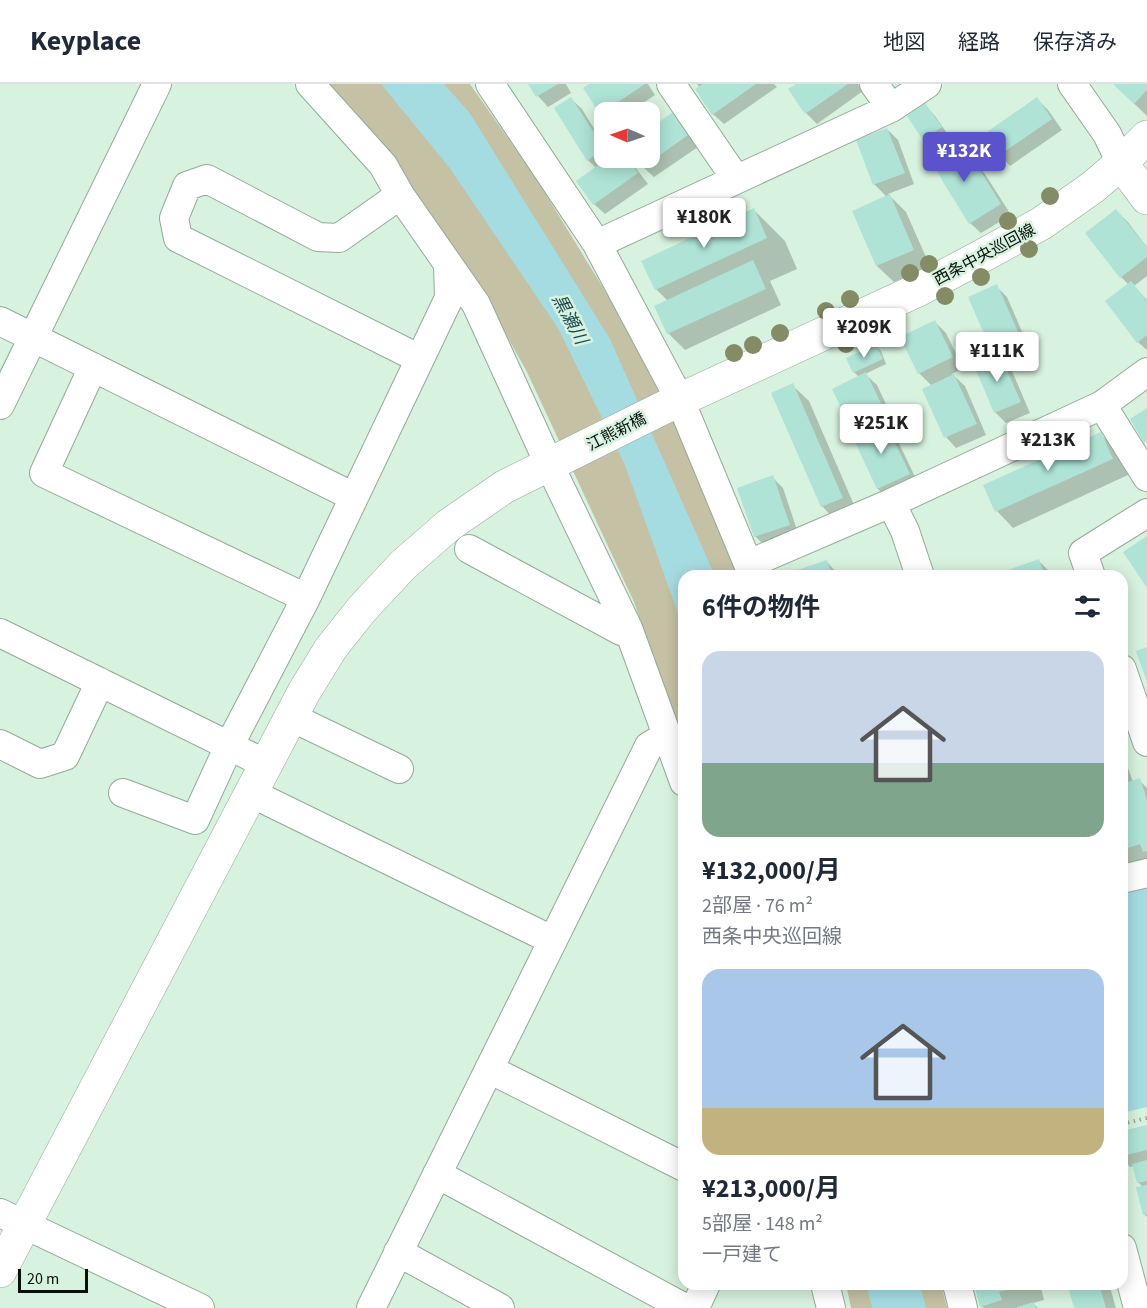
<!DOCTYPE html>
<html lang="ja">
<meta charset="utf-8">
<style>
body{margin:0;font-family:"Source Sans 3","Noto Sans JP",sans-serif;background:#f2f2f3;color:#1f2937;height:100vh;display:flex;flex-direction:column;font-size:22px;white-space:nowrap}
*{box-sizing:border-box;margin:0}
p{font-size:20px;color:#747a83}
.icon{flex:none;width:33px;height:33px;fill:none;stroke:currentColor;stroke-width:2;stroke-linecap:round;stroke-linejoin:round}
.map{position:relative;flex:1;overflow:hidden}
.panel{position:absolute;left:678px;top:486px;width:450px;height:720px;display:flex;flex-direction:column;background:#fff;border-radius:18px;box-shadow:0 3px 15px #0003}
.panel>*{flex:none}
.needle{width:39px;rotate:272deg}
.buttons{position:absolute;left:594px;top:18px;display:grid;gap:12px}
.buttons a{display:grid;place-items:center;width:66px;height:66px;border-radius:12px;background:#fff;box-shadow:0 3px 15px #0003;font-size:30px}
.scale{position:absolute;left:18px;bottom:15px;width:70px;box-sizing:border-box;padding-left:6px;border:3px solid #08110a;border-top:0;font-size:16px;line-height:21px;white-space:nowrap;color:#08110a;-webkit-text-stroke:4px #d7f2de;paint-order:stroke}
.price{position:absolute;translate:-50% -51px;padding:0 14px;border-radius:6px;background:#fff;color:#222;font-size:20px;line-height:39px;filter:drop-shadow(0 2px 3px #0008)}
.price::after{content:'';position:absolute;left:50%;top:36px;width:18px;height:14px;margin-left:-9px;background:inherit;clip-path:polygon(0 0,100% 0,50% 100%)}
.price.on{background:#5a53cb;color:#fff}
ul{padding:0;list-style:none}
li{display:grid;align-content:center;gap:12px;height:318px;padding:0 24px}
li span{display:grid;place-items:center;height:186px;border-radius:18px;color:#555}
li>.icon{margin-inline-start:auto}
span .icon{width:108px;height:108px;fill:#fffc;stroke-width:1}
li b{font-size:26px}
h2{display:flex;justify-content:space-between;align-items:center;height:72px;padding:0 24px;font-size:26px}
header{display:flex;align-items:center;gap:36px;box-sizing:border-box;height:84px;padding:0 30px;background:#fff;border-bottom:2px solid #e0e1e3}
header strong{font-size:28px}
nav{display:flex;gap:33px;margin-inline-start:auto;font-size:21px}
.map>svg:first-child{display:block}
.green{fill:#c4c1a4}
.water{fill:#a5dce2}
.shadow{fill:#0003}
.building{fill:#aee3d6}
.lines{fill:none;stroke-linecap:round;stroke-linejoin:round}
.street-casing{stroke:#91ab98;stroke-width:30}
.secondary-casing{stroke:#91ab98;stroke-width:34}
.path{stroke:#95ab9b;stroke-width:4;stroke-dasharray:1.5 4.5;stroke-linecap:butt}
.street{stroke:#fff;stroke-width:28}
.secondary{stroke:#fff;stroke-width:33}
.tree{fill:#848c65}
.labels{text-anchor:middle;stroke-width:5;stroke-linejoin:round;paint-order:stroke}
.street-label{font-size:16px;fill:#08110a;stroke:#d7f2de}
.water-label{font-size:18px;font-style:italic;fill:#1a4b50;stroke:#d7f2de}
</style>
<header>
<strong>Keyplace</strong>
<nav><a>地図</a><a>経路</a><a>保存済み</a></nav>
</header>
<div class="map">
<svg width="1147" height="1224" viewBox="0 0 1147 1224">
<rect width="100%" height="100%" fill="#d7f2de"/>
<path class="green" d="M 320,0 L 470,0 L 537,96 L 618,228 L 705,399 L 738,492 L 684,492 L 684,662 L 634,518 L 527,288 L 485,213 Z
M 846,1200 L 941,1200 L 947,1224 L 851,1224 Z"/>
<path class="water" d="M 381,0 L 444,0 L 469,28 L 610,255 L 715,492 L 684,492 L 684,546 L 625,381 L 558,244 L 449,83 Z
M 1147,799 L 1147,1023 L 1122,1029 L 1122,805 Z
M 866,1200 L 920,1200 L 926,1224 L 872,1224 Z"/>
<path class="shadow" d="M 530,0 L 566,0 L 571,9 L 548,23 L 538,12 Z
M 591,0 L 648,0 L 655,11 L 629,28 L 604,28 L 604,32 L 585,4 Z
M 697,0 L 774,0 L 777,3 L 724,40 L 713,30 L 700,4 Z
M 798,0 L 858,0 L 863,7 L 817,40 L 806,29 Z
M 1114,0 L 1147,0 L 1147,32 Z
M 571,15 L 582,25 L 604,61 L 604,74 L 628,74 L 648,100 L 605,130 L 594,120 L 596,84 L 588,76 Z
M 1037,15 L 1048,26 L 1062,46 L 1010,82 L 1000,71 L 986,50 Z
M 925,21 L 935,32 L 951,55 L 947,58 L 957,68 L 966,85 L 975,80 L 985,90 L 1011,131 L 981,149 L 970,139 L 933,64 L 924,55 Z
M 673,30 L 683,41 L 698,63 L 654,93 L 643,83 L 636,74 L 650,74 L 650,47 Z
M 887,45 L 898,56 L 914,100 L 888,110 L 906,128 L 930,182 L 894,198 L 877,182 L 854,127 L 887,113 L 874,100 Z
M 754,126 L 785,157 L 797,185 L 770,197 L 781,221 L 685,266 L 668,249 L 668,217 L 656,205 Z
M 1116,127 L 1127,137 L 1147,163 L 1147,192 L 1134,202 L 1147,216 L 1147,266 L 1138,258 L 1129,201 L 1121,193 L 1087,149 Z
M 996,202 L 1007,213 L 1027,259 L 1001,271 L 1009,280 L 1030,329 L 1006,339 L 995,328 L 975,280 L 999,269 L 990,260 Z
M 935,238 L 946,249 L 963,284 L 952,290 L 965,302 L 986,351 L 956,364 L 946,353 L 924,306 L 932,302 L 919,289 L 902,254 Z
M 876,262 L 881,267 L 886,280 L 865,290 L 877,301 L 896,341 L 889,344 L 894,349 L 919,401 L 889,415 L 878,405 L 854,353 L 858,350 L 853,345 L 859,293 L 854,288 Z
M 792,301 L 809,317 L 858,430 L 838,439 L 822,422 Z
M 1100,350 L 1117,366 L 1128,391 L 1013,444 L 997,427 L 985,402 Z
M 772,393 L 783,404 L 799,452 L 766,463 L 755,452 Z
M 1039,477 L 1050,488 L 1051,492 L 1008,492 Z
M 827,478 L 837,489 L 838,492 L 784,492 Z
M 904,488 L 908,492 L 893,492 Z
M 1122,676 L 1127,681 L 1133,698 L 1139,696 L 1147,704 L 1147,779 L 1132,784 L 1122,774 Z
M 1147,1042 L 1147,1133 L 1144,1130 L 1143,1103 L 1138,1098 L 1134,1082 L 1130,1083 L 1122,1075 L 1122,1048 Z
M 975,1200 L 1040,1200 L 1044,1216 L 1033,1219 L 1038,1224 L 984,1224 L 981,1222 Z
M 1069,1200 L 1109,1200 L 1116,1224 L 1075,1224 Z"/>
<path class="building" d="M 528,0 L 558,0 L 536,13 Z
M 589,0 L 645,0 L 600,30 L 583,4 Z
M 703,0 L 756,0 L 712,31 L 695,5 Z
M 796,0 L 848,0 L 805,30 L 788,5 Z
M 1113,0 L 1147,0 L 1147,6 L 1134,20 Z
M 571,13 L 604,64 L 587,77 L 554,24 Z
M 1037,13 L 1052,35 L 998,72 L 984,50 Z
M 925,19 L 942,43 L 923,56 L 907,32 Z
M 673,28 L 688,51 L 642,84 L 635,74 L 650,74 L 650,45 Z
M 887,44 L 905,89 L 873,101 L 856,56 Z
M 946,55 L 963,85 L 975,78 L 1001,120 L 969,140 L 943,98 L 926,66 Z
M 608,74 L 627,74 L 638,89 L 593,121 L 576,97 Z
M 890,110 L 914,166 L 876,182 L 852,127 Z
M 754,124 L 767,154 L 655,206 L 641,177 Z
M 1116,125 L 1147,163 L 1147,173 L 1120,194 L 1085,149 Z
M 753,176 L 766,205 L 667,250 L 654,222 Z
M 1131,197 L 1147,217 L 1147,251 L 1137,259 L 1105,217 Z
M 997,200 L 1018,248 L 989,261 L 968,213 Z
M 935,236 L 953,273 L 918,290 L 900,253 Z
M 876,260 L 883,275 L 853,289 L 846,274 Z
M 999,268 L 1021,318 L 994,329 L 973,279 Z
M 866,288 L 886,330 L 852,346 L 832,305 Z
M 954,290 L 977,340 L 944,354 L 922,305 Z
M 793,299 L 843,414 L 821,423 L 771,309 Z
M 1147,324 L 1147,357 L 1144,359 L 1130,335 Z
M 884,336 L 910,390 L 877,405 L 852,352 Z
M 1101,348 L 1113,375 L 995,428 L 983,401 Z
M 773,391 L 790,441 L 754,453 L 737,404 Z
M 1147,452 L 1147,504 L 1123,468 Z
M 1039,475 L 1045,492 L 1007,492 L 1005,487 Z
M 827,476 L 832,492 L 780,492 Z
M 1147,563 L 1147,598 L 1136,567 Z
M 1140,694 L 1147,716 L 1147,767 L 1143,768 L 1140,760 L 1122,766 L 1122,700 Z
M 1147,1041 L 1147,1066 L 1122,1072 L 1122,1047 Z
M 1147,1076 L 1147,1097 L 1137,1099 L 1132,1080 Z
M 1147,1101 L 1147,1130 L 1143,1131 L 1136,1103 Z
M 974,1200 L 1024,1200 L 1025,1201 L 999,1208 L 1002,1216 L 980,1223 Z
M 1067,1200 L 1099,1200 L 1106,1224 L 1074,1224 Z
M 1034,1218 L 1036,1224 L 1017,1224 L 1017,1223 Z"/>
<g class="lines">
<defs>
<path id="street" d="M 310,0 L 383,81 L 400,111 L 476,220 L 549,380 L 628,544 L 684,698
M 490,0 L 597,160 L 680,316 L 753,492
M 671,0 L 736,95
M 874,0 L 891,24
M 1072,0 L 1107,50 L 1121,79
M 400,111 L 339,154 L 318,153 L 207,95 L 187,102 L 174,134 L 178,154 L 420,275
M 597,160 L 891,24 L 927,0
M 0,237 L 354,413
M 93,283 L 44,389 L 306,514
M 0,321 L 157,0
M 1102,321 L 1147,393
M 891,419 L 905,447 L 920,492
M 469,465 L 621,547 L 628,544
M 749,480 L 891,419 L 1102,321 L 1147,288
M 1091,492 L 1083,469 L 1147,429
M 0,549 L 266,680
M 1122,585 L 1147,658
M 291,633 L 399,685
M 0,660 L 40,680 L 65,672 L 100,598
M 123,709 L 195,736 L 229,662 L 306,514 L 449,214 L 448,180
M 251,709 L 552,856
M 1122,795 L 1147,789
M 489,985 L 684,1083
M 437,1090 L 685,1224
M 0,1129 L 200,1224
M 1122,1164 L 1138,1224
M 398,1168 L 500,1224
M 825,1200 L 831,1224
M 957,1200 L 963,1224
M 371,1224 L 649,662 L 668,651
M 695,1224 L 706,1200"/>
<path id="secondary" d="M 1121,79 L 1147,114
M 0,1187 L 304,608 L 331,564 L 362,525 L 403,481 L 449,441 L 504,403 L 671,320 L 920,205 L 982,172 L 1042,139 L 1093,103 L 1121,79 L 1147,53"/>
</defs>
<use href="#street" class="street-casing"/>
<use href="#secondary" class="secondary-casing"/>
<path class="path" d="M 1122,1040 L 1147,1034"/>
<use href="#street" class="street"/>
<use href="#secondary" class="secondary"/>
</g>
<g class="tree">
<circle cx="1050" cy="112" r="9"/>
<circle cx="1008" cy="137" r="9"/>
<circle cx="1029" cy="165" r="9"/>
<circle cx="929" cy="180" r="9"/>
<circle cx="910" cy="189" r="9"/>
<circle cx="981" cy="193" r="9"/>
<circle cx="945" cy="212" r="9"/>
<circle cx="850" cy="215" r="9"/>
<circle cx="826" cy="227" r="9"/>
<circle cx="780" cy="249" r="9"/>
<circle cx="846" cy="260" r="9"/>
<circle cx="753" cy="261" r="9"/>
<circle cx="734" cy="269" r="9"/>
</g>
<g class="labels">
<g class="street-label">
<text transform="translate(984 170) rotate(-28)" y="6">西条中央巡回線</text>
<text transform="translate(616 347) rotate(-27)" y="6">江熊新橋</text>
</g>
<g class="water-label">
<text transform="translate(570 235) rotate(62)" y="6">黒瀬川</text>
</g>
</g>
</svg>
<div class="buttons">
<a><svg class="needle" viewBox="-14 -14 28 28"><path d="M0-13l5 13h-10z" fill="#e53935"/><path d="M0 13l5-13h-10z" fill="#747a83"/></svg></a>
</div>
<div class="scale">20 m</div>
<b class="price on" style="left:964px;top:99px">¥132K</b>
<b class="price" style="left:704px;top:165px">¥180K</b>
<b class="price" style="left:864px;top:275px">¥209K</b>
<b class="price" style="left:997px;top:299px">¥111K</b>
<b class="price" style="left:881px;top:371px">¥251K</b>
<b class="price" style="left:1048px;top:388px">¥213K</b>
<section class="panel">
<h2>6件の物件<svg class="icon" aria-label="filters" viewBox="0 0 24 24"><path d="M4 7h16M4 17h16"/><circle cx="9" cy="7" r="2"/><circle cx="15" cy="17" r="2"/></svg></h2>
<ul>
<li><span style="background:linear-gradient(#c9d6e8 60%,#7fa58c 0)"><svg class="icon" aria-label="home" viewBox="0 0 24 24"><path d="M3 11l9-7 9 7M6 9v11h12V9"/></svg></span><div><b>¥132,000/月</b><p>2部屋 · 76 m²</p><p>西条中央巡回線</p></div></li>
<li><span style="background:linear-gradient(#a9c7e8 75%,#c2b280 0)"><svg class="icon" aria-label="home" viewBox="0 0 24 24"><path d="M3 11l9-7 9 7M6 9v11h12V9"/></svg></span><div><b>¥213,000/月</b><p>5部屋 · 148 m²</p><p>一戸建て</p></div></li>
</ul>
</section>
</div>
